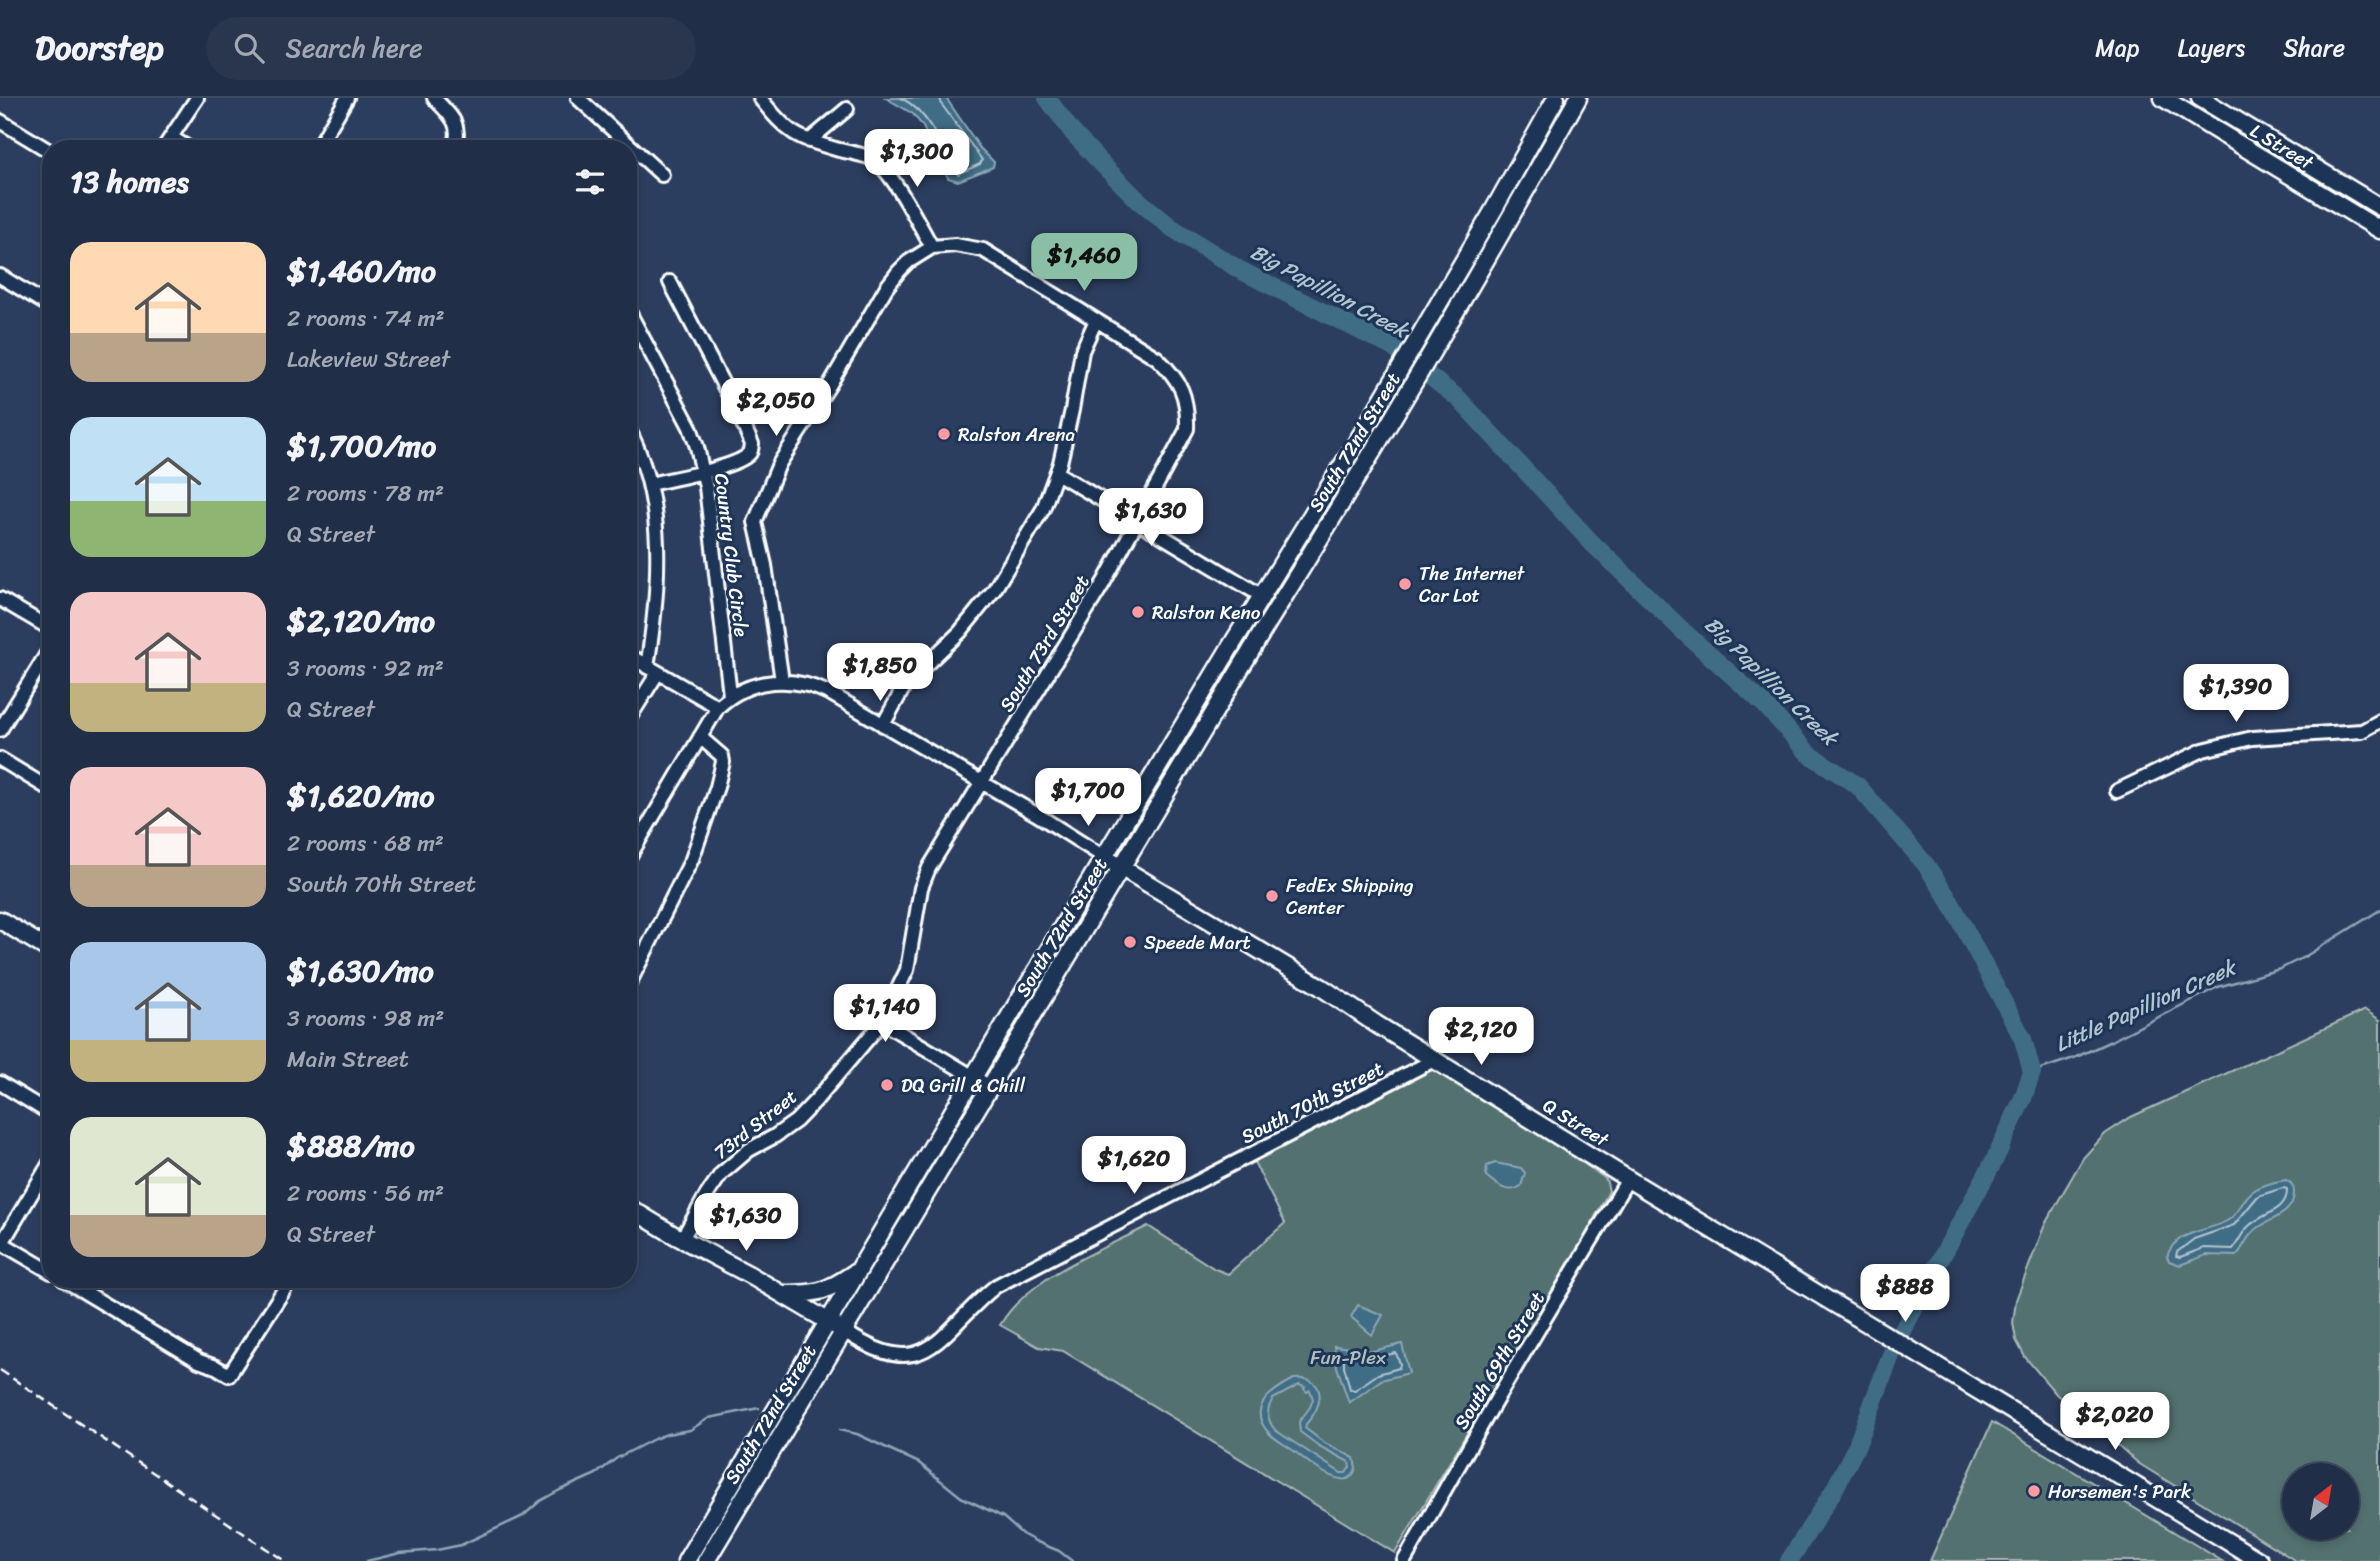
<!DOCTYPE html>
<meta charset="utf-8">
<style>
body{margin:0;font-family:Sriracha,sans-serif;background:#29364e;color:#f1f3f6;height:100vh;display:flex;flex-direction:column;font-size:26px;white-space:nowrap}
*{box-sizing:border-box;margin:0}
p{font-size:23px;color:#a2a8b4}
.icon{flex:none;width:38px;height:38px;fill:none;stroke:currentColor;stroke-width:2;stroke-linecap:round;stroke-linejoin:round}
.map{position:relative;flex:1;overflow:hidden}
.panel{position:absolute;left:42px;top:42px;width:595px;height:1148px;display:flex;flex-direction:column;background:#212e47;border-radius:28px;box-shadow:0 4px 10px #0003,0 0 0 2px #3e4a60}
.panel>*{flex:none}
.needle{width:46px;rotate:31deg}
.buttons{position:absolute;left:2282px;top:1365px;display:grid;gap:14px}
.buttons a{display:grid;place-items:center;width:77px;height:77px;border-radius:50%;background:#212e47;box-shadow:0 4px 10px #0003,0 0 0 2px #3e4a60;font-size:35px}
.price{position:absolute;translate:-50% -60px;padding:0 16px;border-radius:14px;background:#fff;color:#222;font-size:23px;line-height:46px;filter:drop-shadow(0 2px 4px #0008)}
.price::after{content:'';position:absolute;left:50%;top:42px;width:21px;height:16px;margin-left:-10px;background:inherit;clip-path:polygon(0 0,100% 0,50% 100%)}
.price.current{background:#8abfa5;color:#111}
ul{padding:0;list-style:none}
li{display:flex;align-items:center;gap:21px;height:175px;padding:0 28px}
li span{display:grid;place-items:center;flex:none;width:196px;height:140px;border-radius:21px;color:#555}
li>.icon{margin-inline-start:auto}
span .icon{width:84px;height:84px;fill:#fffc;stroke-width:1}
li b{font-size:30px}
h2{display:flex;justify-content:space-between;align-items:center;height:84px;padding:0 28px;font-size:30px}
header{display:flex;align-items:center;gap:42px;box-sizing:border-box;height:98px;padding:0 35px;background:#212e47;border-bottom:2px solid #3e4a60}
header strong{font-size:33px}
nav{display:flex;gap:38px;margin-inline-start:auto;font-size:24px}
.search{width:490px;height:63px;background:#29364e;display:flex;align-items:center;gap:18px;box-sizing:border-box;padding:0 24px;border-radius:38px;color:#a2a8b4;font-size:26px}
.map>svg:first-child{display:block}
.green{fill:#53716f;stroke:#a9b8b7;stroke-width:2;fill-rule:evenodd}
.water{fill:#416d86;stroke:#8da7b6;stroke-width:2;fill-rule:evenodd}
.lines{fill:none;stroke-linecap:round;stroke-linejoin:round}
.shore{stroke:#b3c5cf;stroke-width:2}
.stream{stroke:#8da7b6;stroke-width:2.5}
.river{stroke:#416d86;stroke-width:18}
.minor-casing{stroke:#fff;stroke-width:18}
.major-casing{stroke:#fff;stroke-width:21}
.minor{stroke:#1d3557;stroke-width:12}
.major{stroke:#1d3557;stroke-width:16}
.rail{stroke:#fff;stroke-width:2.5;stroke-dasharray:10 5;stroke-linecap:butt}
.poi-dot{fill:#ff9aa2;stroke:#1d3557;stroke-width:2.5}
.labels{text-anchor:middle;stroke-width:6;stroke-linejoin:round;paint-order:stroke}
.street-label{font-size:19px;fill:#fff;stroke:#1d3557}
.poi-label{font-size:19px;fill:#fff;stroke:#1d3557;text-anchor:start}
.park-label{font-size:19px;fill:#b2bfbe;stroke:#1d3557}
.water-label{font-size:21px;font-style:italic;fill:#b3c5cf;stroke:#1d3557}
</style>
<header>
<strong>Doorstep</strong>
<div class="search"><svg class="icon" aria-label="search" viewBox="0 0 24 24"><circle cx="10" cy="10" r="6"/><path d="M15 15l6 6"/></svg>Search here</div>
<nav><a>Map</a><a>Layers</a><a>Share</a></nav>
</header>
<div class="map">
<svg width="2380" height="1463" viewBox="0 0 2380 1463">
<rect width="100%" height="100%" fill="#2c3e5f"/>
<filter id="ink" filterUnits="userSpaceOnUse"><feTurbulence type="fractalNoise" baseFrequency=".0143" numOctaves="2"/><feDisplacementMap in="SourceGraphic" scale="14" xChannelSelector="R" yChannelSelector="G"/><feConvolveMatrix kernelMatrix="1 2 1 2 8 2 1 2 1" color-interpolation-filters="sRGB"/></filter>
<g filter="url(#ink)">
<path class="green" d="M 2365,912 L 2380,922 L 2380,1463 L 2296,1463 L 2138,1365 L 2085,1318 L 2057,1297 L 2025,1259 L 2016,1242 L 2013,1225 L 2016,1202 L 2045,1126 L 2083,1060 L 2105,1036 L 2131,1019 ZM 2294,1377 L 2347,1377 L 2347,1430 L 2294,1430 Z
M 1430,969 L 1531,1029 L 1606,1081 L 1609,1093 L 1580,1147 L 1395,1455 L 1063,1253 L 1039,1249 L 1000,1227 C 1028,1179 1099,1153 1148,1128 L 1215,1171 L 1228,1176 L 1285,1125 L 1253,1062 Z
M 1992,1324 L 2222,1463 L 1930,1463 Z"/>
<path class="water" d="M 886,0 L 946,0 L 980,50 L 994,64 L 993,69 L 958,83 L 948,80 L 922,27 L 913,16 Z
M 1495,1065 L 1521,1070 L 1525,1075 L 1521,1088 C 1508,1097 1497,1087 1486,1078 L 1487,1068 Z
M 2286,1082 C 2292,1085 2294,1088 2294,1095 C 2293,1120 2265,1120 2252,1135 C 2245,1142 2243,1151 2236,1158 L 2206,1157 L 2180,1167 L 2169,1163 L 2167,1159 C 2175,1130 2210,1135 2230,1121 C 2238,1115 2241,1106 2247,1099 C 2255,1088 2273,1084 2286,1082 Z
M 1358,1207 L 1383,1217 L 1372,1237 L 1351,1219 Z
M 1402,1246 L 1409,1275 L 1381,1282 L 1349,1305 L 1337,1269 L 1334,1248 L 1373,1253 Z
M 1294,1281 C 1328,1278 1324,1308 1306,1326 L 1305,1330 L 1323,1344 L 1354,1360 L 1356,1370 C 1354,1377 1349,1383 1341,1381 C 1324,1378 1307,1363 1294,1353 C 1286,1347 1275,1342 1268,1334 C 1245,1308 1275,1291 1294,1281 ZM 1299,1287 L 1305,1289 L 1304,1291 L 1307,1294 L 1310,1292 L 1313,1301 L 1310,1309 L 1299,1324 L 1300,1334 L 1319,1348 L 1349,1364 L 1350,1369 L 1346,1375 L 1341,1375 L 1275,1332 C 1267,1322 1266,1311 1273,1301 Z"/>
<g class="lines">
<path class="shore" d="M 901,0 C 928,13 940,44 950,71 L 958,76 L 980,66 L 982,62 L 942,7 L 940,0
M 2283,1090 L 2287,1091 C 2288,1114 2262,1115 2249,1128 C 2242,1134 2239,1143 2233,1151 L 2204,1150 L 2180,1159 L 2176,1158 L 2177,1154 L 2194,1141 L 2234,1127 L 2258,1098 Z
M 1396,1255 L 1400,1266 L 1399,1270 L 1378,1276 L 1355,1292 L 1350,1291 L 1344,1268 L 1344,1258 L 1373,1260 Z"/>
<path class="stream" d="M 2032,974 L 2074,960 L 2111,943 L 2218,889 L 2280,871 L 2306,858 L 2380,812
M 839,1332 L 857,1336 L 919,1365 L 961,1399 L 1003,1419 L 1022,1436 L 1035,1443 L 1059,1453 L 1072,1463
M 367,1463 L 400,1455 L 437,1452 L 461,1447 L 523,1418 L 540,1403 L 560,1392 L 596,1376 L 617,1360 L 654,1341 L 667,1336 L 690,1332 L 709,1320 L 759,1310"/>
<path class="river" d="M 1047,0 L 1073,35 L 1103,67 L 1138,102 L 1172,130 L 1240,172 L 1392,249 L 1459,301 L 1591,444 L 1684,534 L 1765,607 L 1809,656 L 1858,688 L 1926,767 L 1950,803 L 2023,941 L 2032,974 L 2023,1000 L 1995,1061 L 1914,1210 L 1891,1257 L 1857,1347 L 1834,1392 L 1789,1463"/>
<defs>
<path id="minor" d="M 434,0 C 450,17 463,25 454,51
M 578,0 L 662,77
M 760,0 C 789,37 795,39 839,52 C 849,54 861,56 871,60 C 892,71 919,127 932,149
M 0,23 L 51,54
M 171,39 L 190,51
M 809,43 L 847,11
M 163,51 L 197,0
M 317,51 L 347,0
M 0,178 L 51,209
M 628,212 L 690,329 L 697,349 L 706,389 L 730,597
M 628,330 C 667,403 660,489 647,569
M 1057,375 L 1262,498
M 650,386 C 670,381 736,370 749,356 C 752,353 751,350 752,346 L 738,315 L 670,184
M 0,501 L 51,531
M 628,557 L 718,609
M 628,622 L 657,576
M 883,627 L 905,587 L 960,534 L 994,492 L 1043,411 L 1060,365 L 1072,312 L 1082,253 L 1096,222
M 0,632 L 51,549
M 0,661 L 51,692
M 2117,693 L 2203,652 L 2252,640 L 2362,633 L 2380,623
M 628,761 L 718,609 C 750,579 793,577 831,596 L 1036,716 L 1104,759
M 628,888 L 692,761 L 717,689 L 723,664 L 722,658 L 700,639
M 882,924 L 990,989
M 0,985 L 51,1016
M 682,1141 L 706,1098 L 721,1076 L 749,1052 L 775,1038 L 796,1023 L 817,1001 L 882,924 L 907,872 L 921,790 L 929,770 L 1104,484 L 1187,331 C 1188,298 1181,283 1157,260 L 983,152 L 955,147 L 932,149 L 908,164 L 899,173 L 886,190 L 830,286 L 779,366 L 755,424 L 765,467 L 782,583
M 0,1144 L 51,1174
M 2,1145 L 51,1063
M 63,1181 L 199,1263 L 216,1269 L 229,1277 L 291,1181
M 844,1233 C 928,1290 938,1234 996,1188 L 1434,962
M 1404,1463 L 1499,1297 L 1628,1081"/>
<path id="major" d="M 2163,0 L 2380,132
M 2200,0 L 2380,109
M 1112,764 L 1321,889 L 1376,926 L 1628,1081 L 2260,1463
M 0,822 L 51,853
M 628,1109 L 674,1137 L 748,1176 L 836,1228
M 784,1196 C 818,1196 826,1194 854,1175
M 686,1463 L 1104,759 L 1234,543 L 1366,329 L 1493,113 L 1556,0
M 706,1463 L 1267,526 C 1375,353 1478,178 1578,0"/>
</defs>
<use href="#minor" class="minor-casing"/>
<use href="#major" class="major-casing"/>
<use href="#minor" class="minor"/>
<use href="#major" class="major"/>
<path class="rail" d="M 0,1272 L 285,1463"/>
</g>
</g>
<g class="poi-dot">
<circle cx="944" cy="336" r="7"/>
<circle cx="1405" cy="486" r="7"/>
<circle cx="1138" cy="514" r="7"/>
<circle cx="1272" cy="798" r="7"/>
<circle cx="1130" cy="844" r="7"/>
<circle cx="887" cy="987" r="7"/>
<circle cx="2034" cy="1393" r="7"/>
</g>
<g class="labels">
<g class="street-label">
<text transform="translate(2282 48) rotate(31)" y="7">L Street</text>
<text transform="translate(1354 344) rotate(-59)" y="7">South 72nd Street</text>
<text transform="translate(732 457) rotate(83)" y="7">Country Club Circle</text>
<text transform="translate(1044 545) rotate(-59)" y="7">South 73rd Street</text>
<text transform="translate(1061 829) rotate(-59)" y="7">South 72nd Street</text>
<text transform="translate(1312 1004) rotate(-27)" y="7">South 70th Street</text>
<text transform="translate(1576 1024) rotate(32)" y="7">Q Street</text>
<text transform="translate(755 1026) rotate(-38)" y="7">73rd Street</text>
<text transform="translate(1499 1262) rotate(-59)" y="7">South 69th Street</text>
<text transform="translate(770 1316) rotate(-59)" y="7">South 72nd Street</text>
</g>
<g class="poi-label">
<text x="958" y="343">Ralston Arena</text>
<text x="1419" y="482">The Internet<tspan x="1419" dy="22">Car Lot</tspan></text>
<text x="1152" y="521">Ralston Keno</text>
<text x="1286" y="794">FedEx Shipping<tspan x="1286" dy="22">Center</tspan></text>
<text x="1144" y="851">Speede Mart</text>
<text x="901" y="994">DQ Grill &amp; Chill</text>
<text x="2048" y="1400">Horsemen's Park</text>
</g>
<g class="park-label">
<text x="1348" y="1266">Fun-Plex</text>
</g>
<g class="water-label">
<text transform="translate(1329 193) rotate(28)" y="7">Big Papillion Creek</text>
<text transform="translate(1771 583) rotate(44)" y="7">Big Papillion Creek</text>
<text transform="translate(2145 908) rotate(-24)" y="7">Little Papillion Creek</text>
</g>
</g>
</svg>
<div class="buttons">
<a><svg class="needle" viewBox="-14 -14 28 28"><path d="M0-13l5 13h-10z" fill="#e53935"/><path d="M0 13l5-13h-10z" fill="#a2a8b4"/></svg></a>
</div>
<b class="price" style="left:917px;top:91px">$1,300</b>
<b class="price current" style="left:1084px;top:195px">$1,460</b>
<b class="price" style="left:776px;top:340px">$2,050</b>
<b class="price" style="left:1151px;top:450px">$1,630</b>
<b class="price" style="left:880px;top:605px">$1,850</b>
<b class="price" style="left:2236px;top:626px">$1,390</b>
<b class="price" style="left:1088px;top:730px">$1,700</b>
<b class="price" style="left:885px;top:946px">$1,140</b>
<b class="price" style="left:1481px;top:969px">$2,120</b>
<b class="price" style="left:1134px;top:1098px">$1,620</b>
<b class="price" style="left:746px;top:1155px">$1,630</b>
<b class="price" style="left:1905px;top:1226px">$888</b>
<b class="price" style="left:2115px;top:1354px">$2,020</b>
<section class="panel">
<h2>13 homes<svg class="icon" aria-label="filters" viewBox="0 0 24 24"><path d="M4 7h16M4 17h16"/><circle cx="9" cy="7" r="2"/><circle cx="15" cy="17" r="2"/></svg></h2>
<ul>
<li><span style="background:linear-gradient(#ffd9b3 65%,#b9a48a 0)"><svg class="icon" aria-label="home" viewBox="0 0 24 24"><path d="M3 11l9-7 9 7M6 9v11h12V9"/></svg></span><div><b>$1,460/mo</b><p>2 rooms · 74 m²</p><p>Lakeview Street</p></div></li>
<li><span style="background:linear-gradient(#bfe0f5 60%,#8fb573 0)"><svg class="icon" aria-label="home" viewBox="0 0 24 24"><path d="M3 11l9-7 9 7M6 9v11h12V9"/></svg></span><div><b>$1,700/mo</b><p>2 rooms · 78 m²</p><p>Q Street</p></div></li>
<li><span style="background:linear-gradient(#f6c9c9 65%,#c2b280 0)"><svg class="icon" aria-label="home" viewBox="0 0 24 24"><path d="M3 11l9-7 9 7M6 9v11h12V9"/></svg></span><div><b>$2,120/mo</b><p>3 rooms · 92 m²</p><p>Q Street</p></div></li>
<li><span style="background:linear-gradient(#f6c9c9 70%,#b9a48a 0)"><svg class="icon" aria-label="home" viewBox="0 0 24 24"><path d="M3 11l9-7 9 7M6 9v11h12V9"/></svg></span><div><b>$1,620/mo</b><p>2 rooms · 68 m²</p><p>South 70th Street</p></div></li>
<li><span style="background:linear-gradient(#a9c7e8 70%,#c2b280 0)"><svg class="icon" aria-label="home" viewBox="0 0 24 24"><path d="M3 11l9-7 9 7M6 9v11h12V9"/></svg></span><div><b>$1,630/mo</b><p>3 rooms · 98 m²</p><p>Main Street</p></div></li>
<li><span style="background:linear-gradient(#dfe7d0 70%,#b9a48a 0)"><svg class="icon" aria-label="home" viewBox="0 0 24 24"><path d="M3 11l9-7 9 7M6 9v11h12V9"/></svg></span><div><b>$888/mo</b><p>2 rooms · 56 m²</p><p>Q Street</p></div></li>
</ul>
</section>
</div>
